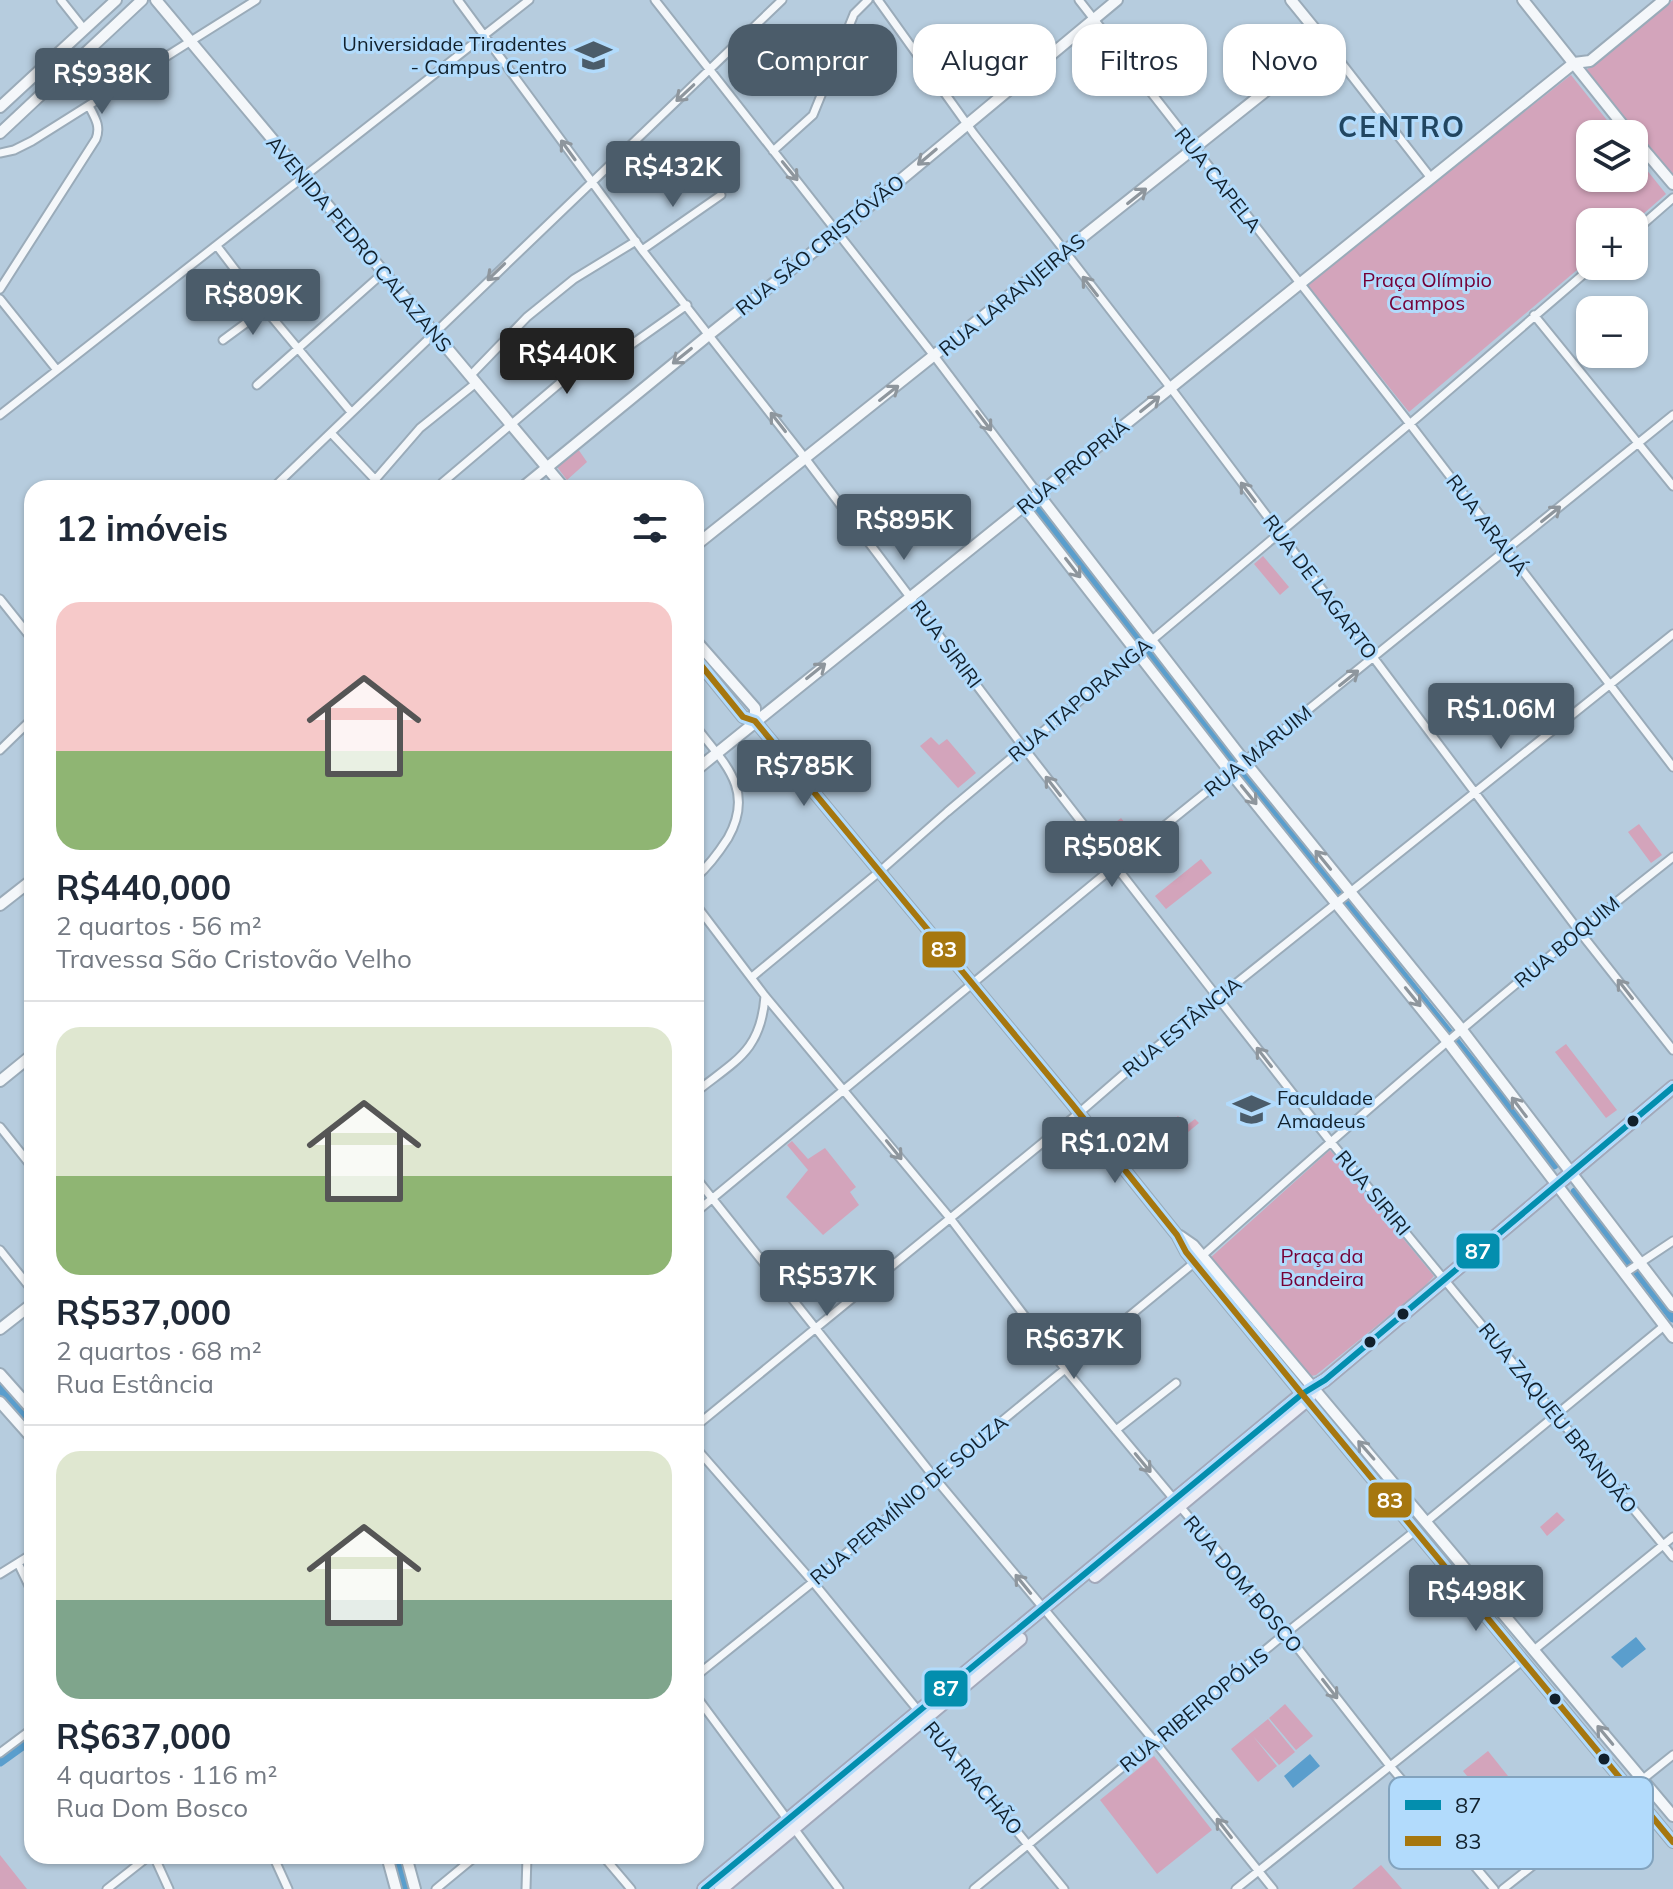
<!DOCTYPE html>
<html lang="pt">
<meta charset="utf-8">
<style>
body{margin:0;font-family:Mulish,sans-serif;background:#f2f2f3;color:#1f2937;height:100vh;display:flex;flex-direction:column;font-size:30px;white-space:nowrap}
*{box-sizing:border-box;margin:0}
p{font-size:26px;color:#747a83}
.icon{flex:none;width:44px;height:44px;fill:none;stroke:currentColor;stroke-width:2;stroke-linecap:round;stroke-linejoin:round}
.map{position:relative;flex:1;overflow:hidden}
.details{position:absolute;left:24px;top:480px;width:680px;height:1384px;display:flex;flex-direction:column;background:#fff;border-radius:24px;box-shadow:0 2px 6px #0004}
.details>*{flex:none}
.banner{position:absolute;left:728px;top:24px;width:760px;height:72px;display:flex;gap:16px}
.tools{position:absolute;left:1576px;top:120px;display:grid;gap:16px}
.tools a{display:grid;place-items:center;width:72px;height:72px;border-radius:16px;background:#fff;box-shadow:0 2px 6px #0004;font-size:40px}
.price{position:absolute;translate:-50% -68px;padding:0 18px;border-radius:8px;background:#4b5c6a;color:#fff;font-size:26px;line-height:52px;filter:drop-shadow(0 2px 4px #0008)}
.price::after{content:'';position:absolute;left:50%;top:48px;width:24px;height:18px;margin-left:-12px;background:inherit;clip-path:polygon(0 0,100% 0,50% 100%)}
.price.on{background:#222;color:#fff}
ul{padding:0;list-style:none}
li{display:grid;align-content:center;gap:16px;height:424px;padding:0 32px}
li+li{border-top:2px solid #e0e1e3}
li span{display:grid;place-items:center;height:248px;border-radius:24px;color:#555}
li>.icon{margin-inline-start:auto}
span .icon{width:144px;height:144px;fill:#fffc;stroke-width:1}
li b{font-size:34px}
h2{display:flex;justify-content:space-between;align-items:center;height:96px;padding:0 32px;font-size:34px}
.tag{padding:0 28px;border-radius:24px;background:#fff;box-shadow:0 2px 6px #0004;font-size:28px;line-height:72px}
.tag.on{background:#4b5c6a;color:#fff}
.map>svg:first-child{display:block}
.green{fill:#d3a4bb}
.water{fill:#5a9ecd}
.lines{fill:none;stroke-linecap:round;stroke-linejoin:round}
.canal{stroke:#5a9ecd;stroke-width:9}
.street-casing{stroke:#9aabb9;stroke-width:11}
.secondary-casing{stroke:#9aabb9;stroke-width:14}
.primary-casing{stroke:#a2a9bb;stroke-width:16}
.street{stroke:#f4f7fa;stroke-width:7}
.secondary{stroke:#f4f7fa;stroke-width:10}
.primary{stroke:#ecedf5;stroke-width:12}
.bus-1-casing{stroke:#b2dbfc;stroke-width:12}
.bus-2-casing{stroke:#b2dbfc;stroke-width:12}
.bus-1{stroke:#038eae;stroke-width:6}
.bus-2{stroke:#a6770f;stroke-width:6}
.oneway{stroke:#8e969d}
.bus-dot{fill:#11202c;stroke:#b2dbfc;stroke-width:3}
.labels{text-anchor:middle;stroke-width:6;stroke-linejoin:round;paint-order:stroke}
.poi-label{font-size:20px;fill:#11202c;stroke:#b2dbfc;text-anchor:end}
.street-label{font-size:20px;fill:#11202c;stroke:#b2dbfc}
.park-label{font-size:20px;fill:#750036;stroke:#b2dbfc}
.district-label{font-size:28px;font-weight:bold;letter-spacing:2px;fill:#214661;stroke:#b2dbfc}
.key{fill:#b2dbfc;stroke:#82a3be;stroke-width:2}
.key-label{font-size:22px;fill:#11202c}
.line-badge{stroke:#b2dbfc;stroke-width:3}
.badge-label{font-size:22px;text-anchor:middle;font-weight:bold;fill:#fff}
</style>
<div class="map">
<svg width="1673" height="1889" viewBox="0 0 1673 1889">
<rect width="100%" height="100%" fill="#b6ccde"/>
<path class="green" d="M 1673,0 L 1673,179 L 1585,71 Z
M 1571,75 L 1618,134 L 1590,134 L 1590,178 L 1634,178 L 1634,154 L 1666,194 L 1634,222 L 1590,222 L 1590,259 L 1409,412 L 1306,284 Z
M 578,449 L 587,462 L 567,480 L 557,467 Z
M 1263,556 L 1289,587 L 1280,595 L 1254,564 Z
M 931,737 L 939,745 L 947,739 L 976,773 L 958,788 L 920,746 Z
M 1121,818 L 1138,839 L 1129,846 L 1112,825 Z
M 1639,824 L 1662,855 L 1651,863 L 1628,832 Z
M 1201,859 L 1212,873 L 1166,909 L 1155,896 Z
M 1566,1044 L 1617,1110 L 1606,1118 L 1555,1052 Z
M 1178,1116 L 1187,1125 L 1195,1119 L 1199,1123 L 1147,1166 L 1134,1150 Z
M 792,1141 L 808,1159 L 825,1148 L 856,1187 L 850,1192 L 859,1205 L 823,1235 L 786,1197 L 808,1170 L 787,1145 Z
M 1330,1150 L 1434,1276 L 1422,1289 L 1316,1375 L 1311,1376 L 1209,1259 Z
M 1557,1512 L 1565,1520 L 1547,1536 L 1540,1527 Z
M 1285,1704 L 1313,1736 L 1296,1750 L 1269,1718 Z
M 1268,1719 L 1295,1752 L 1279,1765 L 1253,1736 L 1277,1766 L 1258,1782 L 1231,1749 Z
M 1488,1751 L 1516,1786 L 1489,1803 L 1463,1771 Z
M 1154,1756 L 1212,1830 L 1157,1874 L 1100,1800 Z
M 0,1855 L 27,1889 L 0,1889 Z
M 1381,1865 L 1402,1889 L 1352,1889 Z"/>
<path class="water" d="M 1636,1637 L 1646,1649 L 1622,1668 L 1611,1657 Z
M 1310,1754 L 1320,1766 L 1293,1788 L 1284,1776 Z"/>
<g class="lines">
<path class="canal" d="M 1035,508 L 1128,623 L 1220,746 L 1554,1165
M 1575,1192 L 1673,1318
M 0,1388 L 32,1422
M 0,1762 L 32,1739
M 396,1856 L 406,1889"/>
<defs>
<path id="street" d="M 61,0 L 84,29
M 458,0 L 642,250 L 805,458 L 1024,748 L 1218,998 L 1330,1141 L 1673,1557
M 655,0 L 935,357 L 1039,495
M 878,0 L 974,134 L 1170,387 L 1579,931 L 1673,1050
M 1079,0 L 1410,424 L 1673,767
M 1326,43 L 1431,178
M 773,151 L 813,115 L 854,14 L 868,0
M 0,153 L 14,150 L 32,141 L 256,0
M 1634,232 L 1673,198
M 217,246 L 265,309 L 351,412
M 642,250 L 721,195
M 0,289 L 96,139 C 101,126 95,118 89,106
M 0,299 L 57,370
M 1534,315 L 1673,486
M 223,340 L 265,309
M 470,376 L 527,317 L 574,279 L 636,241
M 257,385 L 382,274
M 0,415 L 529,0
M 331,433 L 383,488
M 442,483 L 580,366 L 632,344 L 687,305
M 273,488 L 782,0
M 368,488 L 420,428 L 476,383
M 0,599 L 32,639
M 696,727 C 725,764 755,790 728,838 C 719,852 709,866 696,877
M 0,750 L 32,719
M 24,886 L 32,897
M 696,905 L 765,996 L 950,1218 L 1065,1369 L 1286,1633 L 1390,1766 L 1494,1889
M 752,977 L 879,872 L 947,812 L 1419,416 L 1593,266
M 696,1092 C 736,1060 761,1051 765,996
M 0,1127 L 32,1167
M 696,1178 L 934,1477 L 1155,1742 L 1273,1889
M 696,1212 L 1116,865 L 1673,415
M 0,1250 L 32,1290
M 1202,1256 C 1355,1119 1511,984 1673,857
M 1625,1273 L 1673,1241
M 696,1426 L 1079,1113 L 1139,1061 L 1673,634
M 1116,1430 L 1176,1383
M 696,1448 L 813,1582 L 1064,1889
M 1427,1521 L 1664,1326
M 18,1563 L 32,1592
M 0,1574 L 32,1554
M 1534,1650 L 1673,1537
M 696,1676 L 813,1582 L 934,1477 L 1195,1262
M 696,1696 L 839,1889
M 0,1753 L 32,1729
M 1643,1779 L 1673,1755
M 154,1856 L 169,1889
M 273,1856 L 288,1889
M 603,1856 L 631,1889
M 107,1889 L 149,1856
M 436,1889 L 476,1856
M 526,1889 L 527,1856
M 974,1889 L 1286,1633 L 1415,1531
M 1236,1889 L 1522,1661
M 1503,1889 L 1630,1789"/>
<path id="secondary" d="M 156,0 L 564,488
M 1523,0 L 1630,134
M 1574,63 L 1590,61 L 1664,0
M 0,107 L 116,0
M 0,133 L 142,0
M 1634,138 L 1673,184
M 522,488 L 710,334 L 838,232 L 1117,0
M 1039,495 L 1245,762 L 1462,1030 L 1673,1306
M 1024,507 L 1231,773 L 1448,1042 L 1673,1337
M 696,545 L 1326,43 L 1291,0
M 696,641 L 755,708 L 755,721
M 696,659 L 743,717 L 755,721 L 1072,1104 L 1177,1235 L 1186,1252 L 1302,1394 L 1673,1842
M 696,770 L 1574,63
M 0,905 L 32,880
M 0,1081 L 32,1055
M 1180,1236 L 1193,1245 L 1673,1816
M 0,1329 L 32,1304
M 0,1374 L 32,1410
M 0,1402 L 32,1438
M 387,1856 L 396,1889
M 406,1856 L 415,1889"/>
<path id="primary" d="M 1095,1576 L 1307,1400 L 1314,1389
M 704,1889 L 1302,1394 L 1325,1380 L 1673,1087
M 721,1889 L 1020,1639"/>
</defs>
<use href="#street" class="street-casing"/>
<use href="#secondary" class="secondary-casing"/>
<use href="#primary" class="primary-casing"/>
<use href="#street" class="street"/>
<use href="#secondary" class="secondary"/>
<use href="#primary" class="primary"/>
<defs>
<path id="bus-1" d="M 704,1889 L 1302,1394 L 1325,1380 L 1673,1087"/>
<path id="bus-2" d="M 696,659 L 743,717 L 755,721 L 1072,1104 L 1177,1235 L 1186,1252 L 1302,1394 L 1673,1842"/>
</defs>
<use href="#bus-1" class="bus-1-casing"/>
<use href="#bus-2" class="bus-2-casing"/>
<use href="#bus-1" class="bus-1"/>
<use href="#bus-2" class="bus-2"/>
</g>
<defs><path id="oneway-shaft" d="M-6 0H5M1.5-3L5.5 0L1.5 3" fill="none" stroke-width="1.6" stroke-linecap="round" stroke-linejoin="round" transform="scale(2)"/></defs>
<g class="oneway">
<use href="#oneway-shaft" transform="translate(685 93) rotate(137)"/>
<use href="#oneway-shaft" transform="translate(568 150) rotate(-126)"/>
<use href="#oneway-shaft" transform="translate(927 157) rotate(140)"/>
<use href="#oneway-shaft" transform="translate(790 171) rotate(51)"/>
<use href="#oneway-shaft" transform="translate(1137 196) rotate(-39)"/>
<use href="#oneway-shaft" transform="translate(496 272) rotate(136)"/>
<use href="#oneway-shaft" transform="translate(1090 286) rotate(-128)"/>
<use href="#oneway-shaft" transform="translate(682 356) rotate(141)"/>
<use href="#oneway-shaft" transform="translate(889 393) rotate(-38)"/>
<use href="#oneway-shaft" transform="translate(1150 404) rotate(-39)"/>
<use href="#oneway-shaft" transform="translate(984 421) rotate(53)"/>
<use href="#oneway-shaft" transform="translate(778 422) rotate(-128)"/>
<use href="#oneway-shaft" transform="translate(1248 492) rotate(-127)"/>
<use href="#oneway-shaft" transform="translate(1551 514) rotate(-39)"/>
<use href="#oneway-shaft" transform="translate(1073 568) rotate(52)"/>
<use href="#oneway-shaft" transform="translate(816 671) rotate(-39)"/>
<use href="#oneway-shaft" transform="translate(1349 678) rotate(-39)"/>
<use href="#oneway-shaft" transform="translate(1053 786) rotate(-128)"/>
<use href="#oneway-shaft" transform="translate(1249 795) rotate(51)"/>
<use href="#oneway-shaft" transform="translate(1323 860) rotate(-129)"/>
<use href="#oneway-shaft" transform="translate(1625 989) rotate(-128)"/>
<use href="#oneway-shaft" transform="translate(1413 997) rotate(51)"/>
<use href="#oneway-shaft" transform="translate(1264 1057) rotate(-128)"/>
<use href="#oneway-shaft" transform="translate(1519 1107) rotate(-127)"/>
<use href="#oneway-shaft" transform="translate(894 1150) rotate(51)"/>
<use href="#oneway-shaft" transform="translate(1366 1450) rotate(-131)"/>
<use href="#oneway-shaft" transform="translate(1143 1463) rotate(50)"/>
<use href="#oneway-shaft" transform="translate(1023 1584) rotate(-129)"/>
<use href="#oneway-shaft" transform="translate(1330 1689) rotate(52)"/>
<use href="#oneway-shaft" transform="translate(1605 1735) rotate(-130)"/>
<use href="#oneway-shaft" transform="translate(1224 1828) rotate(-128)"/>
</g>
<defs>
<symbol id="university-bare" viewBox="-9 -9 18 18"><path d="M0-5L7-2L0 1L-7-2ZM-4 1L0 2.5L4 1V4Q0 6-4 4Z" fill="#4b5c6a" stroke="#b2dbfc" stroke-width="2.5" paint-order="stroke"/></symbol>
</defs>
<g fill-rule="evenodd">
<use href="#university-bare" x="568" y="30" width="51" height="51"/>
<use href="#university-bare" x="1226" y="1084" width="51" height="51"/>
</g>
<g class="bus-dot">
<circle cx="1633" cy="1121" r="7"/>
<circle cx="1403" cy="1314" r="7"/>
<circle cx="1370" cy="1342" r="7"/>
<circle cx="1555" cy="1699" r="7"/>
<circle cx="1604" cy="1759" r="7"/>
</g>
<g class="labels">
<g class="poi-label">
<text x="567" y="51">Universidade Tiradentes<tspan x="567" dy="23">- Campus Centro</tspan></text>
<text x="1277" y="1105" text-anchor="start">Faculdade<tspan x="1277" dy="23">Amadeus</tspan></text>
</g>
<g class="street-label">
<text transform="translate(1218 180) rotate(52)" y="7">RUA CAPELA</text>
<text transform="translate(359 244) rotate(50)" y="7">AVENIDA PEDRO CALAZANS</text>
<text transform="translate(820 245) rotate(-39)" y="7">RUA SÃO CRISTÓVÃO</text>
<text transform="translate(1012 295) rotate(-39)" y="7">RUA LARANJEIRAS</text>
<text transform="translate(1073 467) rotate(-39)" y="7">RUA PROPRIÁ</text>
<text transform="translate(1487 525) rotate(53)" y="7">RUA ARAUÁ</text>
<text transform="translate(1320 587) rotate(53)" y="7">RUA DE LAGARTO</text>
<text transform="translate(946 644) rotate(53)" y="7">RUA SIRIRI</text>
<text transform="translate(1080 700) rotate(-40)" y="7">RUA ITAPORANGA</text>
<text transform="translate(1258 751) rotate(-39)" y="7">RUA MARUIM</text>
<text transform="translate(1567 942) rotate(-40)" y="7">RUA BOQUIM</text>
<text transform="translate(1182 1027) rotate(-39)" y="7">RUA ESTÂNCIA</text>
<text transform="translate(1373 1193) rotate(50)" y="7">RUA SIRIRI</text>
<text transform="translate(1558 1418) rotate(51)" y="7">RUA ZAQUEU BRANDÃO</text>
<text transform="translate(909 1500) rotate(-40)" y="7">RUA PERMÍNIO DE SOUZA</text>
<text transform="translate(1243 1584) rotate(50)" y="7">RUA DOM BOSCO</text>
<text transform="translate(1194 1710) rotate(-39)" y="7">RUA RIBEIROPÓLIS</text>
<text transform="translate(973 1778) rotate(50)" y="7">RUA RIACHÃO</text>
</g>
<g class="park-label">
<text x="1427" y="287">Praça Olímpio<tspan x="1427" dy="23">Campos</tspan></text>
<text x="1322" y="1263">Praça da<tspan x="1322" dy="23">Bandeira</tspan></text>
</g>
<g class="district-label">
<text x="1402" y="137">CENTRO</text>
</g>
</g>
<rect x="1389" y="1777" width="264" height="92" rx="12" class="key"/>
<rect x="1405" y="1800" width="36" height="10" fill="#038eae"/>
<rect x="1405" y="1836" width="36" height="10" fill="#a6770f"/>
<g class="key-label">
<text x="1455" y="1813">87</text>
<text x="1455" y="1849">83</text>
</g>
<g class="line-badge">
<rect x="921" y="930" width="46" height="39" rx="8" fill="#a6770f"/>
<rect x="1455" y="1232" width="46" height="38" rx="8" fill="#038eae"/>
<rect x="1367" y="1481" width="46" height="38" rx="8" fill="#a6770f"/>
<rect x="923" y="1669" width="46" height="39" rx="8" fill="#038eae"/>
</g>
<g class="badge-label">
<text x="944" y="957">83</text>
<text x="1478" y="1259">87</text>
<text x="1390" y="1508">83</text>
<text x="946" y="1696">87</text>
</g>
</svg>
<div class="tools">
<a><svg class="icon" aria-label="layers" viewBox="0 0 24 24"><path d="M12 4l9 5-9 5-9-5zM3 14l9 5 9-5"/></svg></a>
<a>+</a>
<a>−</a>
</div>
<b class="price" style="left:102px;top:116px">R$938K</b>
<b class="price" style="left:673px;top:209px">R$432K</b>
<b class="price" style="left:253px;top:337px">R$809K</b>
<b class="price on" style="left:567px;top:396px">R$440K</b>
<b class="price" style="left:904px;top:562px">R$895K</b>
<b class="price" style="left:1501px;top:751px">R$1.06M</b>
<b class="price" style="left:804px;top:808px">R$785K</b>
<b class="price" style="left:1112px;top:889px">R$508K</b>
<b class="price" style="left:1115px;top:1185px">R$1.02M</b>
<b class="price" style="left:827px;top:1318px">R$537K</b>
<b class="price" style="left:1074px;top:1381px">R$637K</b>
<b class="price" style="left:1476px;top:1633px">R$498K</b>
<div class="banner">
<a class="tag on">Comprar</a>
<a class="tag">Alugar</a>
<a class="tag">Filtros</a>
<a class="tag">Novo</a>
</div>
<section class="details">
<h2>12 imóveis<svg class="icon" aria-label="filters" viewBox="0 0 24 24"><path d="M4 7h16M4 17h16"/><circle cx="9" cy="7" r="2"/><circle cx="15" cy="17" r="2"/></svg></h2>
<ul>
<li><span style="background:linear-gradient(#f6c9c9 60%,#8fb573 0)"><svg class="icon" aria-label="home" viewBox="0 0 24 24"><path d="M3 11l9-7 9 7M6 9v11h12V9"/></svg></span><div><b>R$440,000</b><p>2 quartos · 56 m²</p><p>Travessa São Cristovão Velho</p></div></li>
<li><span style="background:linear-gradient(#dfe7d0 60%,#8fb573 0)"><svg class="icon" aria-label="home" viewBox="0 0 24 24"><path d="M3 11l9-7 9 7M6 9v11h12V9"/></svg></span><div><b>R$537,000</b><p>2 quartos · 68 m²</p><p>Rua Estância</p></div></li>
<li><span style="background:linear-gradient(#dfe7d0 60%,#7fa58c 0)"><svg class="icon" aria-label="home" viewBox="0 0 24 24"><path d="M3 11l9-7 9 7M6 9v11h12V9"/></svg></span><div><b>R$637,000</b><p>4 quartos · 116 m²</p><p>Rua Dom Bosco</p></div></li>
</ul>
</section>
</div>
